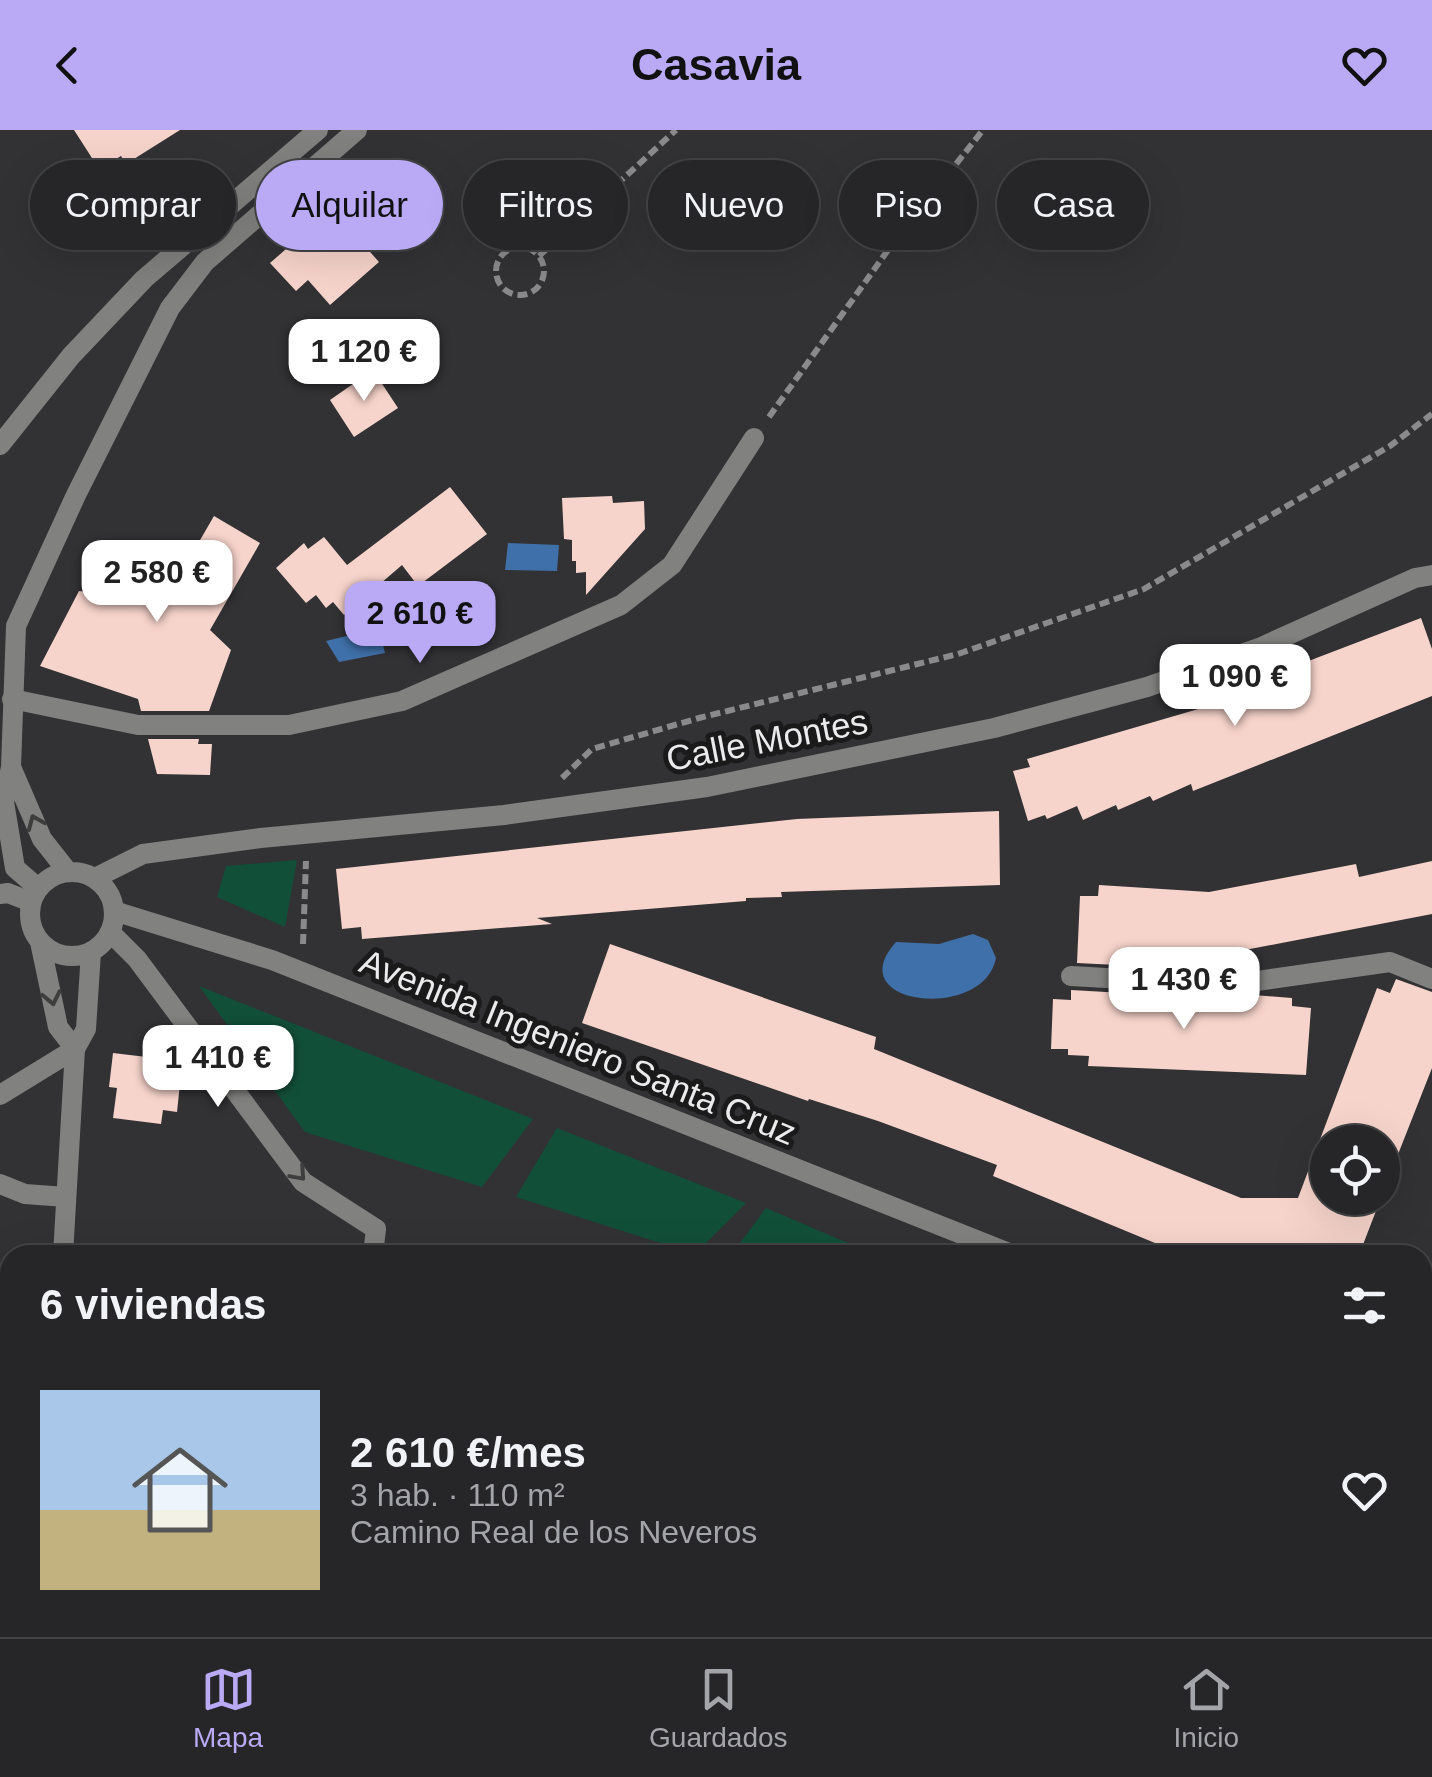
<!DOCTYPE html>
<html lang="es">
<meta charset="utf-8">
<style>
body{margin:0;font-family:Helvetica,sans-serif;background:#2e2e30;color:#f1f3f6;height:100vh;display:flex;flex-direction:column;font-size:38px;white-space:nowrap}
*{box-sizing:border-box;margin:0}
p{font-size:32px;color:#a4a5a8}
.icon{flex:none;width:55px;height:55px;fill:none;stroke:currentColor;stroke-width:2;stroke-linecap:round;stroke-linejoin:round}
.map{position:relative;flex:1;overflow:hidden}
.side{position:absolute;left:0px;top:1115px;width:1432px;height:392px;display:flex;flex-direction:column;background:#262628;border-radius:30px 30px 0 0;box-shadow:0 10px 40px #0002,0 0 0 2px #424345}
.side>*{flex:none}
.guide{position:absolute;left:30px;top:30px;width:1372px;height:90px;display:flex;gap:20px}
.buttons{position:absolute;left:1310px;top:995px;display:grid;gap:20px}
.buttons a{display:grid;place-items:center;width:90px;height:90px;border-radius:50%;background:#262628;box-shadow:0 10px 40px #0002,0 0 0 2px #424345;font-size:50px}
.price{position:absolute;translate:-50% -85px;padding:0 22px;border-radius:20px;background:#fff;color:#222;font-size:32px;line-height:65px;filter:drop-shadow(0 2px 5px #0008)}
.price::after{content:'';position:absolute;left:50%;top:60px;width:30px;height:22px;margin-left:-15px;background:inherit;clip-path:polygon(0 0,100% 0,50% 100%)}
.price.current{background:#baaaf6;color:#111}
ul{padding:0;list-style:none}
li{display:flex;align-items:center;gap:30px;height:250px;padding:0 40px}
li+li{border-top:2px solid #424345}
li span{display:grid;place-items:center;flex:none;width:280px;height:200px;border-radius:0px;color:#555}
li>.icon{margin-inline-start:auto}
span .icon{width:120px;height:120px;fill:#fffc;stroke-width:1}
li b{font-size:42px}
h2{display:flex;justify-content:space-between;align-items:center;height:120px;padding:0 40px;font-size:42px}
.tag{padding:0 35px;border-radius:45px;background:#262628;box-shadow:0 10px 40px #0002,0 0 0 2px #424345;font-size:35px;line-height:90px}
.tag.current{background:#baaaf6;color:#111}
header{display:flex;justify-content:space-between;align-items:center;height:130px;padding:0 40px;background:#baaaf6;color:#111;font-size:45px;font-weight:700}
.dock{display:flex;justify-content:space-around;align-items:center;height:140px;border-top:2px solid #424345;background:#262628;font-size:28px;color:#a4a5a8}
.dock a{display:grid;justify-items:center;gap:5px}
.dock .current{color:#baaaf6}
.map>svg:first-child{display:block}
.green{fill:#124f39}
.water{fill:#4070a9}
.building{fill:#f7d4cb}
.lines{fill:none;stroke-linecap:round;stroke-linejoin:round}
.path{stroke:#8a8a8c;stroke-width:6;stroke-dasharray:10 5;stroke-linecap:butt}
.service{stroke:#81817f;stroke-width:20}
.minor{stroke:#81817f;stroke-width:20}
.tertiary{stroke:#81817f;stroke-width:20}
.oneway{stroke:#3e3e3e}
.labels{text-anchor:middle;stroke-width:10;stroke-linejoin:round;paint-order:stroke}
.street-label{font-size:35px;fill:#ebebed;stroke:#1a1a1b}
</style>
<header><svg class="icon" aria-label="back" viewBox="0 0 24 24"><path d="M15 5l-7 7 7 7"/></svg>Casavia<svg class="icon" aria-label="heart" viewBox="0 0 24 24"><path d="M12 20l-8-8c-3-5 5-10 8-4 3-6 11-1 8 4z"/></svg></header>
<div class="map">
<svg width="1432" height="1507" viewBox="0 0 1432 1507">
<rect width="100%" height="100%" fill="#323235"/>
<path class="green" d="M 297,730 L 285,797 L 217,767 L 226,736 Z
M 199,856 L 533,989 L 482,1057 L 305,1002 Z
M 557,998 L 746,1073 L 695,1124 L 516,1067 Z
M 766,1078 L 876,1125 L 731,1125 Z
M 10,1337 L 7,1427 L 0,1429 L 0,1339 Z"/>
<path class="water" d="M 112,50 L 121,67 L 83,90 L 73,72 Z
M 508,413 L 559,415 L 557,441 L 505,440 Z
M 379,498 L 385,523 L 339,532 L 326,511 Z
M 973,804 L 988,810 L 996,828 C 984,892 838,876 896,812 L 939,814 Z"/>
<path class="building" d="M 74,0 L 180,0 L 126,34 L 121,26 L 99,39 Z
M 332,79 L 379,132 L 330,175 L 308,150 L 296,161 L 270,133 Z
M 373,240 L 398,278 L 354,307 L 330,270 Z
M 450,357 L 487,404 L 418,456 L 402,435 L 344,485 L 333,472 L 326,478 L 316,465 L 306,473 L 276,438 L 304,413 L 308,419 L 324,407 L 347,435 Z
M 612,366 L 613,373 L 644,371 L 645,399 L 586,465 L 586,442 L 576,443 L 576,431 L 572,431 L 572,410 L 564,409 L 562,368 Z
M 214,386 L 260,413 L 210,500 L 231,520 L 209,581 L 141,581 L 138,569 L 40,536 L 79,461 L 104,464 L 126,419 L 185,436 Z
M 1421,488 L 1432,519 L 1432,566 L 1193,661 L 1191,654 L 1153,671 L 1150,666 L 1118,680 L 1116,675 L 1083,690 L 1077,676 L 1047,689 L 1045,685 L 1028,691 L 1013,641 L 1030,637 L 1027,629 L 1236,568 L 1235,565 L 1286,544 L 1285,540 Z
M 148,609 L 199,609 L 198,614 L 212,614 L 210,645 L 157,644 Z
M 999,681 L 1000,755 L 781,762 L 782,767 L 746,768 L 746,771 L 537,788 L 552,794 L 362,809 L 361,797 L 342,799 L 336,739 L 797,689 Z
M 1432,731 L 1432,784 L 1157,837 L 1077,833 L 1080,766 L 1098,766 L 1099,755 L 1209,762 L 1356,734 L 1359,747 Z
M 610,814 L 876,907 L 874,919 L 1241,1068 L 1298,1068 L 1377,858 L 1390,863 L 1396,849 L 1432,862 L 1432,938 L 1382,1065 L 1382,1012 L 1328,1012 L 1328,1068 L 1381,1068 L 1359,1125 L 1184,1125 L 993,1046 L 997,1035 L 878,991 L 809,969 L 808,971 L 582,893 Z
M 1071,860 L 1228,869 L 1254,865 L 1292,868 L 1292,876 L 1311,878 L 1306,945 L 1088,936 L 1089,926 L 1068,925 L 1068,919 L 1051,919 L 1053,869 L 1071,870 Z
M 113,923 L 155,928 L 154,941 L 166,942 L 165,952 L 180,954 L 177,982 L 163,980 L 161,994 L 113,988 L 117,958 L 109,957 Z"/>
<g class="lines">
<path class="path" d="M496 141a24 24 0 1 1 48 0a24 24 0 1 1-48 0Z
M 539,126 L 676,0
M 769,287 L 888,120 L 983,0
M 562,648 L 592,619 L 699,588 L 958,524 L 1144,459 L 1390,316 L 1432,284
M 303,814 L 306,731"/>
<path class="service" d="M 0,965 L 75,919
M 0,1054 L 25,1064 L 66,1067"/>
<path class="minor" d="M 12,569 L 138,595 L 289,595 L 402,571 L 621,475 L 672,435 L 754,308
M 95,748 L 143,724 L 261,708 L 504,685 L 707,657 L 994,598 L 1147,557 L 1259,518 L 1415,448 L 1432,445
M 0,764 L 8,763 L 31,772
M 110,802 L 137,829 L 303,1052 L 376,1099 L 373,1125
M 1071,846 L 1229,855 L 1390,832 L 1432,849
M 1423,1265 L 1432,1223
M 326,1498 L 332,1507
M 1328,1507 L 1355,1507"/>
<path class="tertiary" d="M 0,315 L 71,226 L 144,149 L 318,0
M 11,637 L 42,709 L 68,742
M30 784a42 42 0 1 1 84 0a42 42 0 1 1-84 0Z
M 38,758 L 15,738 L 4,672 L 11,637 L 16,496 L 76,365 L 170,178 L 205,132 L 357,0
M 114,781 L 272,830 L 1014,1125
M 40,812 L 58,897 L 75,919
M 63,1125 L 75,919 L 86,899 L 91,822
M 1422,1265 L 1432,1267
M 0,1483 L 10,1481
M 41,1507 L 42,1498
M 1372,1507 L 1374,1498"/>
</g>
<defs><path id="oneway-chevron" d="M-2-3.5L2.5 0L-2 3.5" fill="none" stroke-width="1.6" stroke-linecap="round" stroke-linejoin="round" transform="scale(2.5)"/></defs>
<g class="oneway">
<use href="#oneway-chevron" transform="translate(35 692) rotate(-113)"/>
<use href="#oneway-chevron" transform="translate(52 868) rotate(78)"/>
<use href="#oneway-chevron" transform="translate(299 1044) rotate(48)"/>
</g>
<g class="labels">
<g class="street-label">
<text transform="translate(767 610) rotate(-11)" y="12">Calle Montes</text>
<text transform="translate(578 917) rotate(22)" y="12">Avenida Ingeniero Santa Cruz</text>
</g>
</g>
</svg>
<div class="buttons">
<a><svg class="icon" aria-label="locate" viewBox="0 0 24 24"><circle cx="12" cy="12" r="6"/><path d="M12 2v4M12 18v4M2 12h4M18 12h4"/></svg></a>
</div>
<b class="price" style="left:364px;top:274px">1 120 €</b>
<b class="price" style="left:157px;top:495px">2 580 €</b>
<b class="price current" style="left:420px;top:536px">2 610 €</b>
<b class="price" style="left:1235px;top:599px">1 090 €</b>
<b class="price" style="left:1184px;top:902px">1 430 €</b>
<b class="price" style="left:218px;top:980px">1 410 €</b>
<div class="guide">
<a class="tag">Comprar</a>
<a class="tag current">Alquilar</a>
<a class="tag">Filtros</a>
<a class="tag">Nuevo</a>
<a class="tag">Piso</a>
<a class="tag">Casa</a>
</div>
<section class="side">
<h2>6 viviendas<svg class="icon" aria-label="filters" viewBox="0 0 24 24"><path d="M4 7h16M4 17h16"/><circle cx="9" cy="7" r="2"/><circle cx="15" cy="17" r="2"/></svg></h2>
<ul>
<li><span style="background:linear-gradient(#a9c7e8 60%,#c2b280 0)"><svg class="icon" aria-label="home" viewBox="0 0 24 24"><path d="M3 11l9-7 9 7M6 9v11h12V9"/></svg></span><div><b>2 610 €/mes</b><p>3 hab. · 110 m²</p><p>Camino Real de los Neveros</p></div><svg class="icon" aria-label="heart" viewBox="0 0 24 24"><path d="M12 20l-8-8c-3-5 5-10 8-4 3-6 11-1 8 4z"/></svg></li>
</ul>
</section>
</div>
<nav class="dock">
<a class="current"><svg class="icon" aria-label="map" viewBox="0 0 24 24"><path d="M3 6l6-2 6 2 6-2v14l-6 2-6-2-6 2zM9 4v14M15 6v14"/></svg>Mapa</a>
<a><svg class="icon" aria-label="saved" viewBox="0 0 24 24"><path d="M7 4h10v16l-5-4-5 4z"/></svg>Guardados</a>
<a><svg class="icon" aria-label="home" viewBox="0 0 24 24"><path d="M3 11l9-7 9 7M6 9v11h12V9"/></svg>Inicio</a>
</nav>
